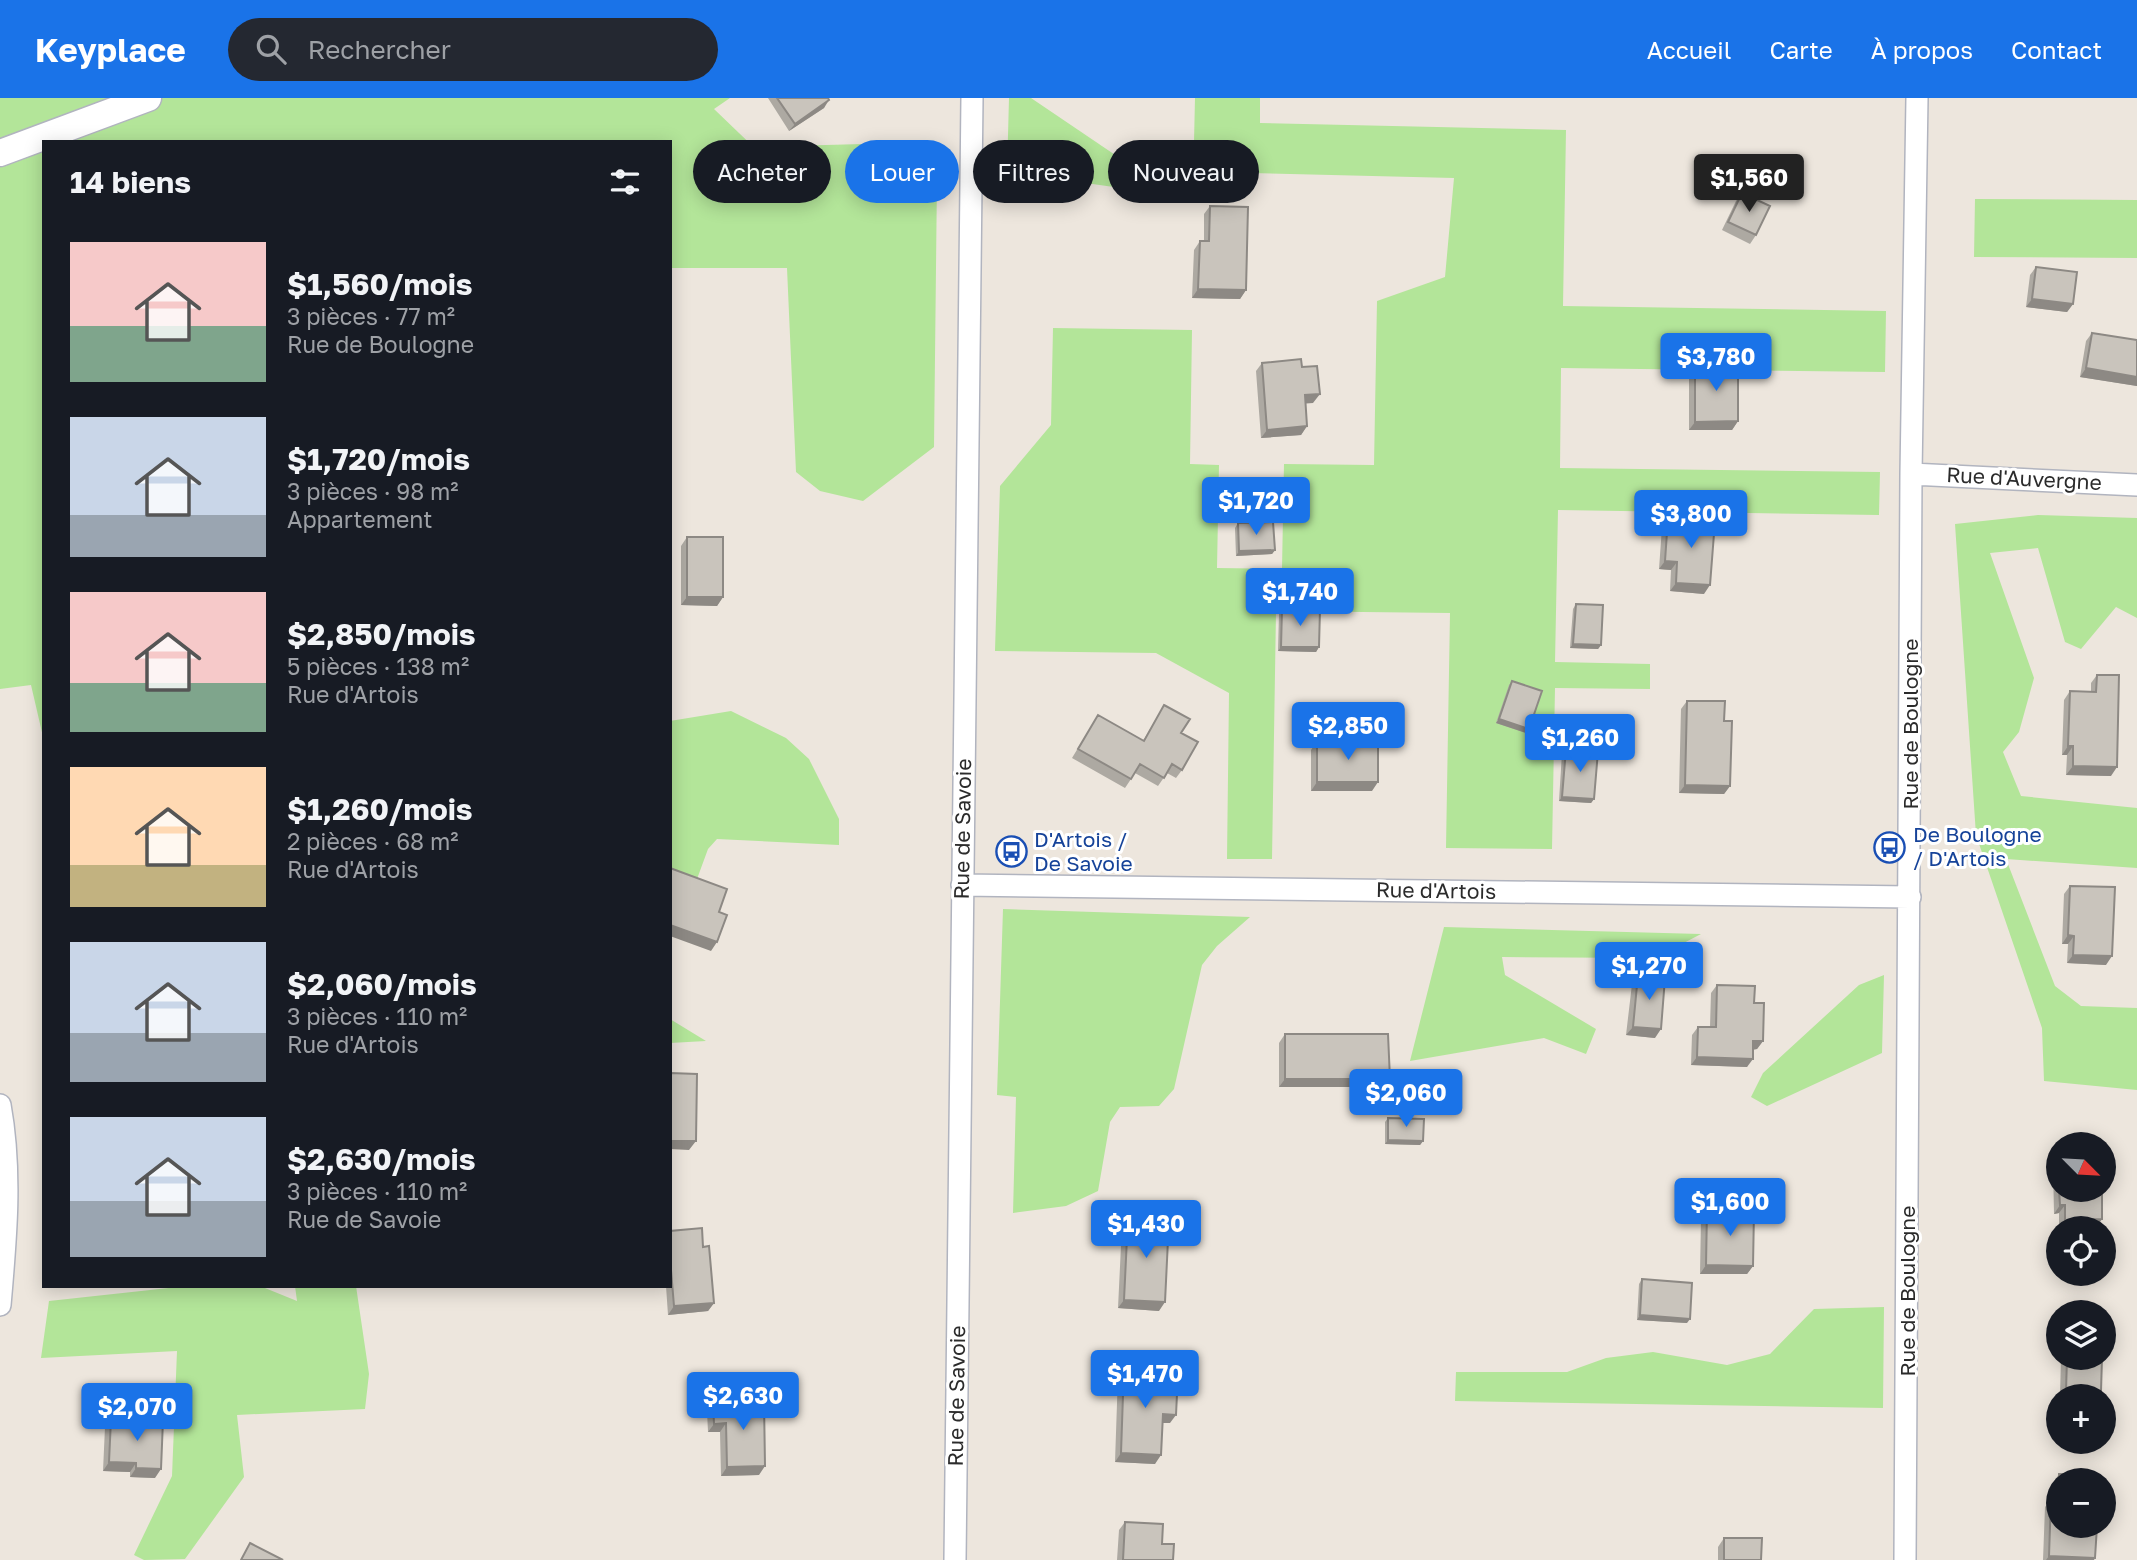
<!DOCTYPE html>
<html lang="fr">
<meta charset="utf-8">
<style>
body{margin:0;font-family:"Golos Text",sans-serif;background:#242831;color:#f1f3f6;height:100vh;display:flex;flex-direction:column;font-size:26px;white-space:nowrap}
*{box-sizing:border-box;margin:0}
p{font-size:23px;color:#9ea1a6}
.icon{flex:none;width:38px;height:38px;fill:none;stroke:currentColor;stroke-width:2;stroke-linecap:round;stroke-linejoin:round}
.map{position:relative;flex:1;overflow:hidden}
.panel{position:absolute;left:42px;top:42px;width:630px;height:1148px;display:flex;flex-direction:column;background:#171b24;border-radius:0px;box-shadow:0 4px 18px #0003}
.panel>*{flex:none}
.guide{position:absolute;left:693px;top:42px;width:665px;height:63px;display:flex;gap:14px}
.needle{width:46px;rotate:114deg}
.controls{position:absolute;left:2046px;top:1034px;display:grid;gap:14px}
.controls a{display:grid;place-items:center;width:70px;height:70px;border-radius:50%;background:#171b24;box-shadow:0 4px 18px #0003;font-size:35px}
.price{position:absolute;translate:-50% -60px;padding:0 16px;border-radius:7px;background:#1a73e8;color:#fff;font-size:23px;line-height:46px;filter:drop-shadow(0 2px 4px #0008)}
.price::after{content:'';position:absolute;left:50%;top:42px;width:21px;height:16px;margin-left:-10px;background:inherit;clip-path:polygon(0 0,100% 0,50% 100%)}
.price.active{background:#222;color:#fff}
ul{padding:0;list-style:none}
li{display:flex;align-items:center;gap:21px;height:175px;padding:0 28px}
li span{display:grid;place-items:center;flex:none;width:196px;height:140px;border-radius:0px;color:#555}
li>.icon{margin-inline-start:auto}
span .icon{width:84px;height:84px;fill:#fffc;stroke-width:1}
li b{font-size:30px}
h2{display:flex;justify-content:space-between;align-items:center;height:84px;padding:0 28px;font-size:30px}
.pill{padding:0 24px;border-radius:32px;background:#171b24;box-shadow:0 4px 18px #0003;font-size:24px;line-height:63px}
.pill.active{background:#1a73e8;color:#fff}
header{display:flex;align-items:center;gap:42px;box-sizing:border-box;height:98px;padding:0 35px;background:#1a73e8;color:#fff}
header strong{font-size:33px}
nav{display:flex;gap:38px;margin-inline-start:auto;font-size:24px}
.search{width:490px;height:63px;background:#242831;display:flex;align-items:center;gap:18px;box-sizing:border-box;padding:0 24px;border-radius:38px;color:#9ea1a6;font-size:26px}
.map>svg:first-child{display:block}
.green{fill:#b3e599}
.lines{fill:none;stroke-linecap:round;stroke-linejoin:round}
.minor-casing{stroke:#b1b4bf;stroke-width:24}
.tertiary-casing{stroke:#b1b4bf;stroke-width:29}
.minor{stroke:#fff;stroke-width:21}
.tertiary{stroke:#fff;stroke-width:26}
.wall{fill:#ada9a2}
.shaded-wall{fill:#8d8984}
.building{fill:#c9c4bc;stroke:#8d8984;stroke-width:2}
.labels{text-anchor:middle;stroke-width:6;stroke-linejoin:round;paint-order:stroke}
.street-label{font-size:21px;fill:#2b2b2b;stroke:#fff}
.transit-label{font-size:21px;fill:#164399;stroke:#fff;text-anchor:start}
</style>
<header>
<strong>Keyplace</strong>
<div class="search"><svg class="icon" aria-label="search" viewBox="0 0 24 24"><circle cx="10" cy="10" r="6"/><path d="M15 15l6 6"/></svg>Rechercher</div>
<nav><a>Accueil</a><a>Carte</a><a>À propos</a><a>Contact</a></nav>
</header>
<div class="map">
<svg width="2137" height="1462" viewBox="0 0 2137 1462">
<rect width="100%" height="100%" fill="#ede6dd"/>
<path class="green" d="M 0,0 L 730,0 L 714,11 L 765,60 L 788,48 L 863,46 L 862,82 L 937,80 L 934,349 L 863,403 L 820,393 L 796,374 L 787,170 L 670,170 L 670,44 L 44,44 L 44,643 L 31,587 L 0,591 Z
M 1009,0 L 1031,0 L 1130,67 L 1164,66 L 1194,44 L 1195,0 L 1260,0 L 1260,25 L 1566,32 L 1563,208 L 1886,213 L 1885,274 L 1561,270 L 1560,370 L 1880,374 L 1879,417 L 1558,412 L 1555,564 L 1650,566 L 1650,591 L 1555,590 L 1552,751 L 1446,750 L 1450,515 L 1276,513 L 1272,761 L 1227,761 L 1229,595 L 1156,555 L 995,553 L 1000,388 L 1051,327 L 1053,230 L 1192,232 L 1190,366 L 1219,367 L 1217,470 L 1282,471 L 1284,366 L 1374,367 L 1377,203 L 1445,179 L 1454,80 L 1209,74 L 1173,91 L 1128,91 L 1007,74 Z
M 1975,101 L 2137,102 L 2137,160 L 1974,159 Z
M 2038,417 L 2137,420 L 2137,520 L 2116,509 L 2081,551 L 2065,544 L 2038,450 L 1990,455 L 2034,580 L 2019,634 L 2003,654 L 2021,698 L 2137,710 L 2137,770 L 2006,761 L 2055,888 L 2081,908 L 2137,910 L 2137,992 L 2044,983 L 2042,930 L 1976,737 L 1955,426 Z
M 731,613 L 786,640 L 809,661 L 839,721 L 839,747 L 717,741 L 708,751 L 697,781 L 670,772 L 670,623 Z
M 1003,811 L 1250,819 L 1217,848 L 1202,867 L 1174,991 L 1159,1008 L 1120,1009 L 1110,1024 L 1098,1093 L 1066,1108 L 1013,1115 L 1016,999 L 997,997 Z
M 1444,829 L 1701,836 L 1655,860 L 1502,859 L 1505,877 L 1596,931 L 1586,956 L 1544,940 L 1410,963 Z
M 1884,877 L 1882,955 L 1767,1008 L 1751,999 L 1763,975 L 1859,887 Z
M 670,921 L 706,943 L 670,945 Z
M 187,1188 L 260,1188 L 297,1203 L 295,1188 L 356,1188 L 369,1276 L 365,1311 L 237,1317 L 244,1379 L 185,1461 L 144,1462 L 134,1457 L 172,1378 L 177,1253 L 41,1260 L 49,1203 Z
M 1884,1209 L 1883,1310 L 1455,1303 L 1456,1274 L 1567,1274 L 1606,1260 L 1653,1254 L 1727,1267 L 1770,1256 L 1814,1211 Z"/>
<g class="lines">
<defs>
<path id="minor" d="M 1911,376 L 2137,387
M 962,787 L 1910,799
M 0,1007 C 12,1073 6,1140 0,1207
M 955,1462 L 972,0
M 1905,1462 L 1911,376 L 1917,0"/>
<path id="tertiary" d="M 0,55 L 148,0"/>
</defs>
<use href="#minor" class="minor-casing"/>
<use href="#tertiary" class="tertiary-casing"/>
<use href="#minor" class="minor"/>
<use href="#tertiary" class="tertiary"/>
</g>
<path class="wall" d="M 768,0 L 828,0 L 824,10 L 789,33 Z
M 1742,95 L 1756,137 L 1750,146 L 1722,132 L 1736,103 Z
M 1210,108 L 1246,192 L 1240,201 L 1192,200 L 1194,152 L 1200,143 L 1204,143 L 1204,116 Z
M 2036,169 L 2073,206 L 2067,214 L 2026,209 L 2030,177 Z
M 2092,235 L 2137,242 L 2137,288 L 2080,279 L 2086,243 Z
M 1262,265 L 1302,269 L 1313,305 L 1305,305 L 1307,328 L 1301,337 L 1261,340 L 1256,273 Z
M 1695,266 L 1738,323 L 1732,332 L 1689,332 L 1689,275 Z
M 1668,420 L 1704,496 L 1670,493 L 1671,472 L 1659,471 L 1662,429 Z
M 1238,425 L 1275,452 L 1272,456 L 1236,458 L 1235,430 Z
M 687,439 L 723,499 L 717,508 L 681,507 L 681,448 Z
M 1576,506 L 1601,547 L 1598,551 L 1570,550 L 1573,511 Z
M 1282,511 L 1319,549 L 1316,554 L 1278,553 L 1279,515 Z
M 2097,577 L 2111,678 L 2066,677 L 2067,657 L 2062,657 L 2064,602 L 2070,593 L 2091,594 L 2091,585 Z
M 1512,583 L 1526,635 L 1496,625 L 1509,587 Z
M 1687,603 L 1730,688 L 1724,696 L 1679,695 L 1681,611 Z
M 1164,607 L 1181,635 L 1182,672 L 1176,680 L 1167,675 L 1158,688 L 1135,675 L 1125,690 L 1072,660 L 1098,617 L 1143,643 Z
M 1317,643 L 1372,693 L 1311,693 L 1311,652 Z
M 1566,651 L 1594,701 L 1591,705 L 1559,703 L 1562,655 Z
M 2070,788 L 2106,867 L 2067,865 L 2068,846 L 2062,846 L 2064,796 Z
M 1638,877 L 1655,940 L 1626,937 L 1632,886 Z
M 1717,887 L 1754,905 L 1763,943 L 1757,951 L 1753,952 L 1747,969 L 1691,967 L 1692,937 L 1698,929 L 1710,929 L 1711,895 Z
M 1285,936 L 1384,989 L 1279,989 L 1279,945 Z
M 1388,1020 L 1423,1043 L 1420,1047 L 1385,1046 L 1385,1024 Z
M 2058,1058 L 2058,1092 L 2102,1092 L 2096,1130 L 2059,1130 L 2059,1115 L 2054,1116 L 2053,1066 Z
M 1707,1112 L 1753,1168 L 1747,1176 L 1700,1176 L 1701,1121 Z
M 1128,1119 L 1159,1213 L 1118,1210 L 1122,1127 Z
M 670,1133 L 703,1149 L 714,1205 L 708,1213 L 668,1217 L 666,1188 L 670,1188 Z
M 1642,1181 L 1687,1225 L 1637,1222 L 1639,1186 Z
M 2061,1260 L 2102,1260 L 2101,1293 L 2098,1298 L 2060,1298 Z
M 1124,1268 L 1163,1296 L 1170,1325 L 1162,1325 L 1155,1366 L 1115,1364 L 1118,1276 Z
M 713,1305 L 759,1377 L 721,1378 L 720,1334 L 708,1334 L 707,1313 Z
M 111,1321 L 155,1380 L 130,1379 L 130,1374 L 103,1373 L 105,1329 Z
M 2059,1376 L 2099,1382 L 2058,1382 L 2058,1428 L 2094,1462 L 2043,1462 L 2045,1409 L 2052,1400 L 2053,1385 Z
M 1125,1424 L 1162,1446 L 1173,1462 L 1117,1462 L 1119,1432 Z
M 1724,1440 L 1761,1462 L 1718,1462 L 1718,1449 Z"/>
<path class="shaded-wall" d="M 829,2 L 824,10 L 789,33 L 795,26 Z
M 1198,191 L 1246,192 L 1240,201 L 1192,200 Z
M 2032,201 L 2073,206 L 2067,214 L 2026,209 Z
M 2086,270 L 2137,279 L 2137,288 L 2080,279 Z
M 1320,296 L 1313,305 L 1299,306 L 1305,297 Z
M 1738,323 L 1732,332 L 1689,332 L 1695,324 Z
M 1307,328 L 1301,337 L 1261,340 L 1267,332 Z
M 1275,452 L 1272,456 L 1236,458 L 1239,453 Z
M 1665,463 L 1677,464 L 1671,472 L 1659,471 Z
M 1676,485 L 1710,487 L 1704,496 L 1670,493 Z
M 687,499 L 723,499 L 717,508 L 681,507 Z
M 1573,546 L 1601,547 L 1598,551 L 1570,550 Z
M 1281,549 L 1319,549 L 1316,554 L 1278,553 Z
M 1499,621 L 1529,631 L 1526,635 L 1496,625 Z
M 2068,648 L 2073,648 L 2067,657 L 2062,657 Z
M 2073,668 L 2117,669 L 2111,678 L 2066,677 Z
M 1317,684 L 1378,684 L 1372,693 L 1311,693 Z
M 1685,687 L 1730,688 L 1724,696 L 1679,695 Z
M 1562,699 L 1594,701 L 1591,705 L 1559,703 Z
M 670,827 L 717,844 L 711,853 L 670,838 Z
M 2068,837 L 2074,838 L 2068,846 L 2062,846 Z
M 2073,857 L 2112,858 L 2106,867 L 2067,865 Z
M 1633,929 L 1661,931 L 1655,940 L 1626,937 Z
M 1753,943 L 1763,943 L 1757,951 L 1747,952 Z
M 1697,959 L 1753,961 L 1747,969 L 1691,967 Z
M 1285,981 L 1390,981 L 1384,989 L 1279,989 Z
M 1388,1042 L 1423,1043 L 1420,1047 L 1385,1046 Z
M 670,1043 L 696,1043 L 689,1052 L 670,1051 Z
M 2060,1107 L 2065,1107 L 2059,1115 L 2054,1116 Z
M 2102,1121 L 2096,1130 L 2060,1130 L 2065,1122 Z
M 1706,1167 L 1753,1168 L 1747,1176 L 1700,1176 Z
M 1124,1202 L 1165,1204 L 1159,1213 L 1118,1210 Z
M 714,1205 L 708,1213 L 668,1217 L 674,1208 Z
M 1640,1217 L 1690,1221 L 1687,1225 L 1637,1222 Z
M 2066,1293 L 2101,1293 L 2098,1298 L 2063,1298 Z
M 1163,1316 L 1176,1317 L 1170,1325 L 1157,1325 Z
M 726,1325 L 720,1334 L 708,1334 L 714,1326 Z
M 1121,1355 L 1161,1357 L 1155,1366 L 1115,1364 Z
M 109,1364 L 136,1365 L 130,1374 L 103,1373 Z
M 765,1368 L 759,1377 L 721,1378 L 727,1369 Z
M 136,1370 L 161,1371 L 155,1380 L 130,1379 Z
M 2049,1458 L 2095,1460 L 2094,1462 L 2046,1462 Z"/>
<path class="building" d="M 777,0 L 828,0 L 829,2 L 795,26 Z
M 1742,95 L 1770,108 L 1756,137 L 1728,124 Z
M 1210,108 L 1248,109 L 1246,192 L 1198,191 L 1200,143 L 1209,143 Z
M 2036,169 L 2077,174 L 2073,206 L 2032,201 Z
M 2092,235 L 2137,242 L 2137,279 L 2086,270 Z
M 1301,261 L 1302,269 L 1317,268 L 1320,296 L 1305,297 L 1307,328 L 1267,332 L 1262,265 Z
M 1695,266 L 1738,266 L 1738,323 L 1695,324 Z
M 1668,420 L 1715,423 L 1710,487 L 1676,485 L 1677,464 L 1665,463 Z
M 1273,424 L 1275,452 L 1239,453 L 1238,425 Z
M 687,439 L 723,439 L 723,499 L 687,499 Z
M 1576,506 L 1603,507 L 1601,547 L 1573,546 Z
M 1282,511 L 1320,511 L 1319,549 L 1281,549 Z
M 2097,577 L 2119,577 L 2117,669 L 2073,668 L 2073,648 L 2068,648 L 2070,593 L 2096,594 Z
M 1512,583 L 1542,593 L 1529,631 L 1499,621 Z
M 1687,603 L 1725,603 L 1724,623 L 1732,623 L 1730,688 L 1685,687 Z
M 1164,607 L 1190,621 L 1181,635 L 1198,644 L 1182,672 L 1172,666 L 1164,680 L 1140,666 L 1131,681 L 1078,651 L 1098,617 L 1144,643 Z
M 1317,643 L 1378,643 L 1378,684 L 1317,684 Z
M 1566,651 L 1598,653 L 1594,701 L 1562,699 Z
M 670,770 L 727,791 L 719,814 L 727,817 L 717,844 L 670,827 Z
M 2070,788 L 2115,789 L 2112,858 L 2073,857 L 2074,838 L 2068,837 Z
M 1638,877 L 1665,880 L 1661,931 L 1633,929 Z
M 1717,887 L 1755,888 L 1754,905 L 1764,905 L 1763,943 L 1753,943 L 1753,961 L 1697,959 L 1698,929 L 1716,929 Z
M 1285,936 L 1388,936 L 1390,981 L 1285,981 Z
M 670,975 L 697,976 L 696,1043 L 670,1043 Z
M 1388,1020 L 1424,1021 L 1423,1043 L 1388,1042 Z
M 2059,1092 L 2102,1092 L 2102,1121 L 2065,1122 L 2065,1107 L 2060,1107 Z
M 1707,1112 L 1754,1113 L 1753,1168 L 1706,1167 Z
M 1128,1119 L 1169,1121 L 1165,1204 L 1124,1202 Z
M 702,1130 L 703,1149 L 709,1148 L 714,1205 L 674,1208 L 670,1160 L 670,1133 Z
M 1642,1181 L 1692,1185 L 1690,1221 L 1640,1217 Z
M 2067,1260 L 2102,1260 L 2101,1293 L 2066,1293 Z
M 1124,1268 L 1165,1269 L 1163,1296 L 1177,1296 L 1176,1317 L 1163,1316 L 1161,1357 L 1121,1355 Z
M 764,1304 L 765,1368 L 727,1369 L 726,1325 L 714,1326 L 713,1305 Z
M 111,1321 L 163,1322 L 161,1371 L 136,1370 L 136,1365 L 109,1364 Z
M 2059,1376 L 2099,1378 L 2099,1382 L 2059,1382 Z
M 2058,1393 L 2058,1428 L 2097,1428 L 2095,1460 L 2049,1458 L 2051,1400 L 2058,1401 Z
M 1125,1424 L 1163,1426 L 1162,1446 L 1174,1446 L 1173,1462 L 1123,1462 Z
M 1724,1440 L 1762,1440 L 1761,1462 L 1724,1462 Z
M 250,1445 L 283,1462 L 241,1462 Z"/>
<defs>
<symbol id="bus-ring" viewBox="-11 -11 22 22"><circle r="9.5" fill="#fff" stroke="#1a4fb4" stroke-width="1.5"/><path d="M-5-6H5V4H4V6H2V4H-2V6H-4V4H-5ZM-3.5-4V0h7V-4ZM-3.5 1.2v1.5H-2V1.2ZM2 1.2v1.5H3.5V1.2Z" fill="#1a4fb4"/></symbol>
</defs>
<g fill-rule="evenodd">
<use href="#bus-ring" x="1872" y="732" width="35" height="35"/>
<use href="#bus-ring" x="994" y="736" width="35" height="35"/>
</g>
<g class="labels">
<g class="street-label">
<text transform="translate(2024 381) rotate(3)" y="7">Rue d'Auvergne</text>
<text transform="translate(1911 626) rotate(-90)" y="7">Rue de Boulogne</text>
<text transform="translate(963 731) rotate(-89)" y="7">Rue de Savoie</text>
<text transform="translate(1436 793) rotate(1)" y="7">Rue d'Artois</text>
<text transform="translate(1908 1193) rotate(-90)" y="7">Rue de Boulogne</text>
<text transform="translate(957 1298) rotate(-89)" y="7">Rue de Savoie</text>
</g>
<g class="transit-label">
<text x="1913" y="744">De Boulogne<tspan x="1913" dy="24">/ D'Artois</tspan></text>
<text x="1034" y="749">D'Artois /<tspan x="1034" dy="24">De Savoie</tspan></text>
</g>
</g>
</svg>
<div class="controls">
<a><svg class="needle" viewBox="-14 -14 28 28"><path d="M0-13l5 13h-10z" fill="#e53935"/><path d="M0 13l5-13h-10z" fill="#9ea1a6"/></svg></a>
<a><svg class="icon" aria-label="locate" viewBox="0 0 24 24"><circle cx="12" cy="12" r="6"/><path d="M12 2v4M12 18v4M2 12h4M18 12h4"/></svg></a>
<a><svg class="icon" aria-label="layers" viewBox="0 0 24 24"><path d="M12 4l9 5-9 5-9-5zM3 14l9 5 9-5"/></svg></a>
<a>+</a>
<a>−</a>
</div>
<b class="price active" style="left:1749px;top:116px">$1,560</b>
<b class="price" style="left:1716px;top:295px">$3,780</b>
<b class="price" style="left:1256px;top:439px">$1,720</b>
<b class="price" style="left:1691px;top:452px">$3,800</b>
<b class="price" style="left:1300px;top:530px">$1,740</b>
<b class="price" style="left:1348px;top:664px">$2,850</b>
<b class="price" style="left:1580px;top:676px">$1,260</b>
<b class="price" style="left:1649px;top:904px">$1,270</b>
<b class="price" style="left:1406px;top:1031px">$2,060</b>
<b class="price" style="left:1730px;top:1140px">$1,600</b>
<b class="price" style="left:1146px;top:1162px">$1,430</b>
<b class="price" style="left:1145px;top:1312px">$1,470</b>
<b class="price" style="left:743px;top:1334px">$2,630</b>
<b class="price" style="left:137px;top:1345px">$2,070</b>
<div class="guide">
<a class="pill">Acheter</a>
<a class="pill active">Louer</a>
<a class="pill">Filtres</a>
<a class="pill">Nouveau</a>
</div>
<section class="panel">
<h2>14 biens<svg class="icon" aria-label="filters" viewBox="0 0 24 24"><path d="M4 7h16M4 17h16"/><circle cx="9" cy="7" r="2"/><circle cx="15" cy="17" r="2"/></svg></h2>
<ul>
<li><span style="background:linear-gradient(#f6c9c9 60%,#7fa58c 0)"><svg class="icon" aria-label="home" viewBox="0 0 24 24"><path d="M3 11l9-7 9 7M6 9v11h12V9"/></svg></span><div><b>$1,560/mois</b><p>3 pièces · 77 m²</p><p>Rue de Boulogne</p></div></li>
<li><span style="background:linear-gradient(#c9d6e8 70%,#9aa5b1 0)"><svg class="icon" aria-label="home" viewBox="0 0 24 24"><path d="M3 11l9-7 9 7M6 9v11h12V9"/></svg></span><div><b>$1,720/mois</b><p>3 pièces · 98 m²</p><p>Appartement</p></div></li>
<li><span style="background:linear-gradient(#f6c9c9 65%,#7fa58c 0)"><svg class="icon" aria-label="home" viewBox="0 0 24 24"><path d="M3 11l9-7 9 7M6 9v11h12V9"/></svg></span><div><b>$2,850/mois</b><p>5 pièces · 138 m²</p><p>Rue d'Artois</p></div></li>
<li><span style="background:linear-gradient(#ffd9b3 70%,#c2b280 0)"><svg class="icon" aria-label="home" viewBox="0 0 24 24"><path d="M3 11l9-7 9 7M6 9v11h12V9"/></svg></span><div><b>$1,260/mois</b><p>2 pièces · 68 m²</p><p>Rue d'Artois</p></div></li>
<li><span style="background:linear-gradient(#c9d6e8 65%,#9aa5b1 0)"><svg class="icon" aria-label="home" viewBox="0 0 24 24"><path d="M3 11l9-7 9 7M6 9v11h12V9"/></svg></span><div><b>$2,060/mois</b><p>3 pièces · 110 m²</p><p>Rue d'Artois</p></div></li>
<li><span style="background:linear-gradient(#c9d6e8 60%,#9aa5b1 0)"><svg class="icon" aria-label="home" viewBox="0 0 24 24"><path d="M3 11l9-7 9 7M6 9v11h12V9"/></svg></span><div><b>$2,630/mois</b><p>3 pièces · 110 m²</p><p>Rue de Savoie</p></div></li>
</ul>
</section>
</div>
